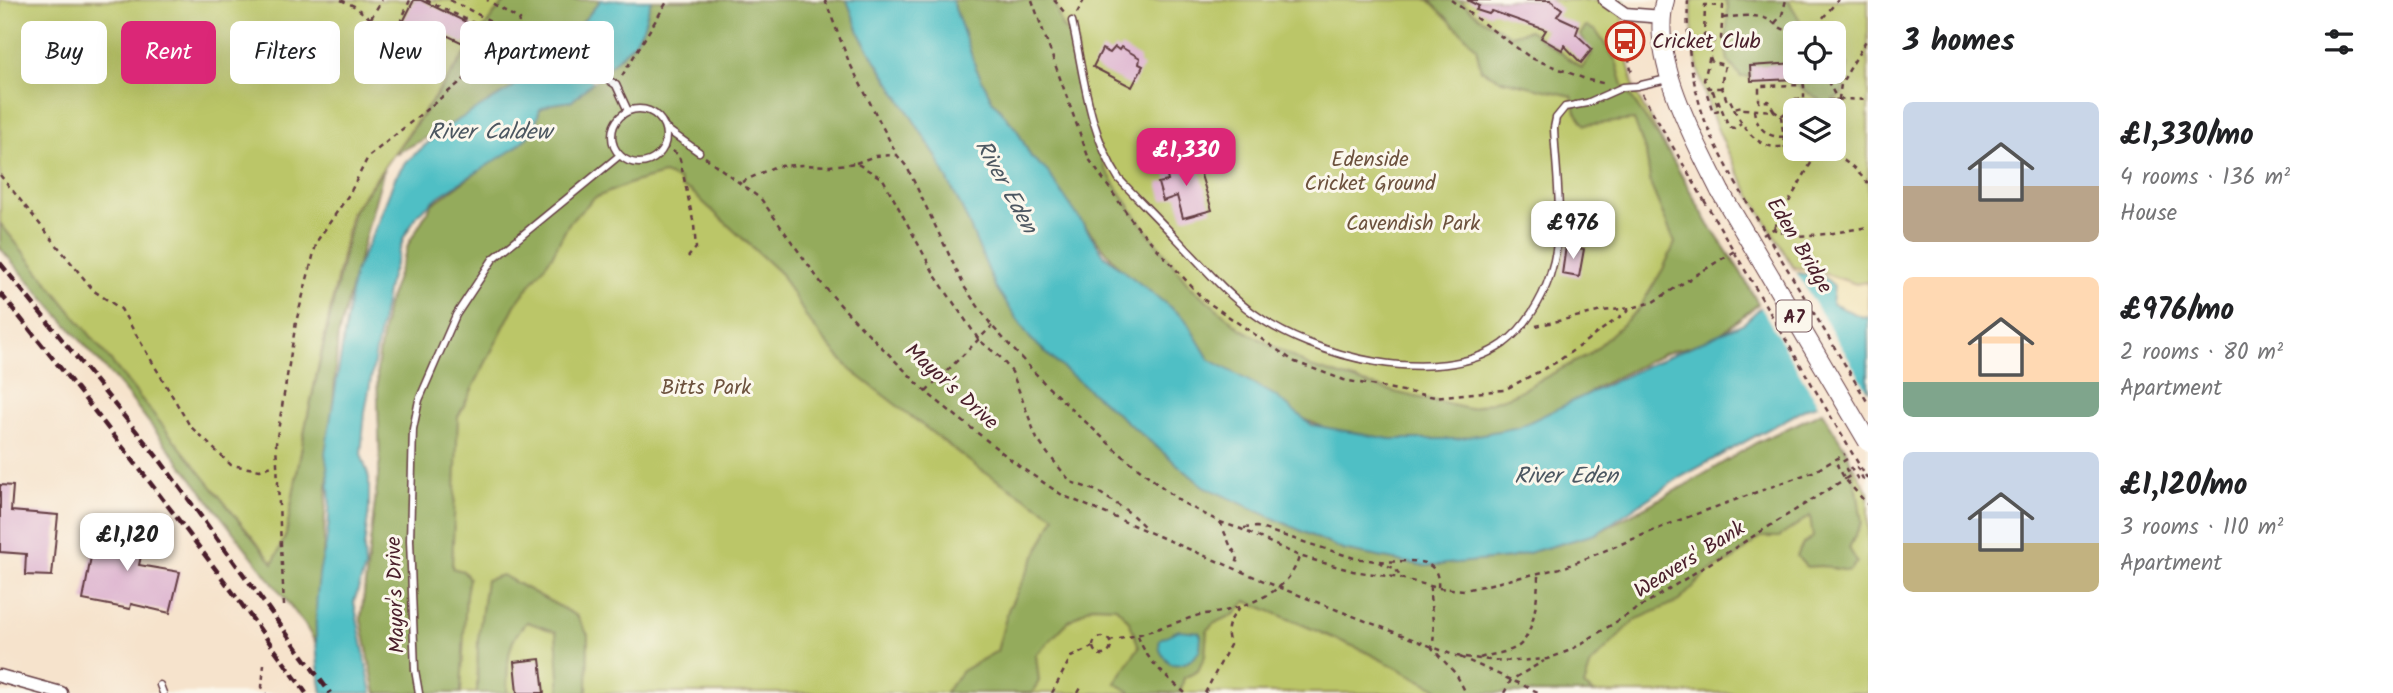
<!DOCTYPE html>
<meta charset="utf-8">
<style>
body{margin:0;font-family:Kalam,sans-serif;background:#f2f2f2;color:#202124;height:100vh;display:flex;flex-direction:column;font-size:26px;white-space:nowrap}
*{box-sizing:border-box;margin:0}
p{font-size:23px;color:#757577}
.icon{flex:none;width:38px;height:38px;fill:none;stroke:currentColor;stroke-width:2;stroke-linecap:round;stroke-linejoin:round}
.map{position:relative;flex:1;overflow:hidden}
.drawer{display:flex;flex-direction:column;background:#fff;width:525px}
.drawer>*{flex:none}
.top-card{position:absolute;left:21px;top:21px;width:665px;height:63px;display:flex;gap:14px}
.fabs{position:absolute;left:1783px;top:21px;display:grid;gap:14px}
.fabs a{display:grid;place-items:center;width:63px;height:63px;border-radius:10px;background:#fff;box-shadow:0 7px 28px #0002;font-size:35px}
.price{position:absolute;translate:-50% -60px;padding:0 16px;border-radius:14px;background:#fff;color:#222;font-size:23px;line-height:46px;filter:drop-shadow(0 2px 4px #0008)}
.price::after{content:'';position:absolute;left:50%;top:42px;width:21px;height:16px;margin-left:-10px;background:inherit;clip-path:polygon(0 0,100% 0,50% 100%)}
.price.selected{background:#db2777;color:#fff}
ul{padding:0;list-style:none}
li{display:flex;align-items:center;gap:21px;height:175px;padding:0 35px}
li span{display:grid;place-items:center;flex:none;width:196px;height:140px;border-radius:10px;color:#555}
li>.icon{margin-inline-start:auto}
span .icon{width:84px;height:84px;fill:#fffc;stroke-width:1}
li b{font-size:30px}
h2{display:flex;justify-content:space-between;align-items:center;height:84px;padding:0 35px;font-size:30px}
.pill{padding:0 24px;border-radius:10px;background:#fff;box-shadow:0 7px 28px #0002;font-size:24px;line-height:63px}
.pill.selected{background:#db2777;color:#fff}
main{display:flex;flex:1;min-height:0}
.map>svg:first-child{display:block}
.green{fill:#bbc668;stroke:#82724a;stroke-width:2;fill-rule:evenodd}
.forest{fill:#94ab5c;stroke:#6f6544;stroke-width:2}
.sand{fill:#eeda9e;stroke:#9c7c64;stroke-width:2}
.water{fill:#50bfc5;stroke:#4d6f78;stroke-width:2}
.pier{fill:#f6e3cc}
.building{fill:#ddb2cf}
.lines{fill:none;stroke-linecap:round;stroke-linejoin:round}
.service-casing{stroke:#643c43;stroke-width:9}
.minor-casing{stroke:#643c43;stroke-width:15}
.primary-casing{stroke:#643c43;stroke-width:20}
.path{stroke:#643c43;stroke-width:2.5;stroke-dasharray:5 5;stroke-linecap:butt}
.service{stroke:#fff;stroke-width:6}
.minor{stroke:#fff;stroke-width:12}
.primary{stroke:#fff;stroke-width:18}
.rail{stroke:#4a1f2b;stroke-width:4.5;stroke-dasharray:10 5;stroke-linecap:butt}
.primary-bridge-casing{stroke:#643c43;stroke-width:20;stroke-linecap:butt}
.path-bridge{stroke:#643c43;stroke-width:2.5;stroke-dasharray:5 5;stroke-linecap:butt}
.primary-bridge{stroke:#fff;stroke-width:18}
.labels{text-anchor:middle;stroke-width:6;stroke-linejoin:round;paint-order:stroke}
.shield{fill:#fbf7ec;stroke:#7f6065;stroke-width:2}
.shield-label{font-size:19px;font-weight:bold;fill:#4a1f2b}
.poi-label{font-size:21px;fill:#4a1f2b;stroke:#fbf7ec;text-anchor:start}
.park-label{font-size:21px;fill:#6c513d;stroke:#fbf7ec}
.street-label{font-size:21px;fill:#4a1f2b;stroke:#fbf7ec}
.water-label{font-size:23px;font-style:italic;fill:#4c5761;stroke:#fbf7ec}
</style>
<main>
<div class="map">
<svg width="1868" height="693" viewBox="0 0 1868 693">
<rect width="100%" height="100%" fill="#fbf7ec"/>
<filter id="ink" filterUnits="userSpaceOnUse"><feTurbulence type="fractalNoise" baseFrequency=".0143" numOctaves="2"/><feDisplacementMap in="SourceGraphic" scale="14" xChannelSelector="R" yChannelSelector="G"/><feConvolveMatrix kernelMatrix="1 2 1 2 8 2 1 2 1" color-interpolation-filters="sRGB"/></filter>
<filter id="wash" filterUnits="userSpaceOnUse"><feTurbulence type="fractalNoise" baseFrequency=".00686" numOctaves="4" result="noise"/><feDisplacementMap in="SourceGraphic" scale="28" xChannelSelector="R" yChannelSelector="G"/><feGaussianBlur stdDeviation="1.57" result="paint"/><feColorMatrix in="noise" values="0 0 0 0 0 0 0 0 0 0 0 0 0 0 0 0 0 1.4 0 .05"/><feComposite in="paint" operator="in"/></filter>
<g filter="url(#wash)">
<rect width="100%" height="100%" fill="#f6e3cc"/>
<path class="green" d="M 0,0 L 507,0 L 494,14 L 351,213 L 306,424 L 286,535 L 273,564 L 0,223 Z
M 651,0 L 847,0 L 861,37 L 1030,338 L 1595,534 L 1686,485 L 1756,443 L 1822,412 L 1868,492 L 1868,693 L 376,693 L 361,619 L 380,461 L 377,368 L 387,306 L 409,243 L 432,204 L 496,159 L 515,148 L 633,44 Z
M 952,0 L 1625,0 L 1621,34 L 1635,92 L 1709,225 L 1740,271 L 1758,304 L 1714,339 L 1663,354 L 1597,387 L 1568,407 L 1471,441 L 1157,310 L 1113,260 L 1054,188 Z
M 1692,0 L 1868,0 L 1868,282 L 1856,284 L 1820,272 L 1793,267 C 1744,184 1687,100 1692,0 ZM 1796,33 L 1834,33 L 1834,72 L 1796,72 ZM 1796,110 L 1834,110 L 1834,149 L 1796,149 Z"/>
<path class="forest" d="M 507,0 L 552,0 L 555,2 L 557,0 L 601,0 L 576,30 L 562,36 L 512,88 L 445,128 L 395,154 L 494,14 Z
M 651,0 L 847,0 L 861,37 L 935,154 L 1030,338 L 1056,362 L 1203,486 L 1343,550 L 1425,566 L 1510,558 L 1595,534 L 1686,485 L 1756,443 L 1822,412 L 1848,453 L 1857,489 L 1862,522 L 1849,548 L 1857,562 L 1849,571 L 1821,566 L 1806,567 L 1797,556 L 1803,544 L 1813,537 L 1810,516 L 1779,537 L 1761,537 L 1731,561 L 1709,571 L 1679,601 L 1635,620 L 1591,664 L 1584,686 L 1594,693 L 1438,693 L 1438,689 L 1362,650 L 1246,601 L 1235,614 L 1213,624 L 1207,631 L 1205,656 L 1198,671 L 1184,678 L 1180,693 L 1132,693 L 1115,683 L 1139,647 L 1129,621 L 1116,607 L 1092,606 L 1069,621 L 1036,655 L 1039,681 L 1032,693 L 945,693 L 962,671 L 997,651 L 1008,610 L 1055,516 L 978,468 L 852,371 L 824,340 L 807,318 L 781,274 L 691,191 L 682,188 L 679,180 L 664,174 L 634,182 L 594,198 L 569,223 L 552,256 L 515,305 L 458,417 L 452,568 L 463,571 L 469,578 L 466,594 L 461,693 L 376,693 L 361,619 L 380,461 L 377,368 L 387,306 L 409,243 L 432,204 L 496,159 L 515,148 L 533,132 L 540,109 L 551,104 L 572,101 L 633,44 L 643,28 Z
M 952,0 L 1054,0 L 1062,27 L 1077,44 L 1075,77 L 1105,169 L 1140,222 L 1190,286 L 1241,329 L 1311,367 L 1398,393 L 1469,409 L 1510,396 L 1590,354 L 1638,310 L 1663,269 L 1675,243 L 1651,186 L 1646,153 L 1634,120 L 1585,125 L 1576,112 L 1572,96 L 1502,80 L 1481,70 L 1476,47 L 1429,0 L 1460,0 L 1479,17 L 1510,35 L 1529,30 L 1582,68 L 1592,53 L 1580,35 L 1586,26 L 1596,31 L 1616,61 L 1623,85 L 1670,155 L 1709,225 L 1740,271 L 1758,304 L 1714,339 L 1663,354 L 1597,387 L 1568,407 L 1530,426 L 1406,449 L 1347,437 L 1270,405 L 1219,371 L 1157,310 L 1113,260 L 1054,188 L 1031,157 L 1017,130 L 992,100 L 976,68 Z
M 1722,0 L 1788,0 L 1801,22 L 1811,33 L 1796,33 L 1796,72 L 1834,72 L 1834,54 L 1848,65 L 1842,94 L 1827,104 L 1781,76 L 1741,77 L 1728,61 L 1726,50 L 1728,8 L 1726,2 Z
M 384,169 L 338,336 L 325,516 L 321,602 L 315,642 L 305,625 L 123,389 L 0,248 L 0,223 L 273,563 L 286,535 L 306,424 L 354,210 Z
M 502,575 L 577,616 L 588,635 L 587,693 L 560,693 L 556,632 L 527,622 C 505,642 508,665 507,693 L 477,693 L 478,640 L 486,580 Z"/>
<path class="sand" d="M 1793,267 L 1820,272 L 1856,284 L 1868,282 L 1868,316 L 1862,317 L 1832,304 L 1824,277 L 1797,273 Z"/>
<path class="water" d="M 601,0 L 651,0 L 643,28 L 633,44 L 572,101 L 551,104 L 540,109 L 533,132 L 515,148 L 439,196 L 417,215 L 404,237 L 388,286 L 365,412 L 361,454 L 369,478 L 369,509 L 364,548 L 365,568 L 354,602 L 372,693 L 322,693 C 315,655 314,613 319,575 C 320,564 324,554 326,544 C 331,514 330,481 325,453 L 354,274 L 377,225 L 395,178 L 406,162 L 445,128 L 512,88 L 562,36 L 576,30 Z
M 847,0 L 952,0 L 976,68 L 992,100 L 1017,130 L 1031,157 L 1047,171 L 1105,256 L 1185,319 L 1209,359 L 1274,395 L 1312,425 L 1390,439 L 1456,439 L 1519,427 L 1642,368 L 1744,323 L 1797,273 L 1824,277 L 1834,286 L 1832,304 L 1862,317 L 1868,316 L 1868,390 L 1807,408 L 1759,434 L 1679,478 L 1595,534 L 1510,558 L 1425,566 L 1343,550 L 1203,486 L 1056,362 L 1030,338 L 995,286 L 965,215 L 935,154 L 861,37 Z
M 1179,630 L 1199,632 L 1201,636 L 1200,650 C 1191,661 1185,666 1171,664 C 1163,656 1157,651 1160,639 Z"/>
<path class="pier" d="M 562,36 L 606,68 L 594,81 L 549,51 Z
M 1795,270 L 1868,391 L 1868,394 L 1820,408 L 1759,304 Z"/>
<g id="blocks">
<path class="building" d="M 414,0 L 421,0 L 474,26 L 465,44 L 423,24 L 412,47 L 395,38 Z
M 1467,0 L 1550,0 L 1562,9 L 1557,16 L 1579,26 L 1576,34 L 1592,49 L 1581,63 L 1564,45 L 1562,50 L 1541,38 L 1546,30 L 1492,11 L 1489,14 L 1476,10 L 1479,6 Z
M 1115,47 L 1119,50 L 1121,47 L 1140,58 L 1139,64 L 1143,66 L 1132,87 L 1093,67 L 1102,49 L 1110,53 Z
M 1796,63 L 1796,79 L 1751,81 L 1750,66 Z
M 1195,156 L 1212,210 L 1183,218 L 1177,196 L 1163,201 L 1158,183 L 1168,181 L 1166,172 L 1175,169 L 1174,161 Z
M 1566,246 L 1584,249 L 1579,277 L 1562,274 Z
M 0,485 L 13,486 L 11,511 L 58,515 L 52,576 L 25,575 L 26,554 L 0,552 Z
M 97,524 L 146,533 L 139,565 L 180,572 L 170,613 L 131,604 L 130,609 L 83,600 Z
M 540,659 L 544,693 L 517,693 L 514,662 Z"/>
</g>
</g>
<g filter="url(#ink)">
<use href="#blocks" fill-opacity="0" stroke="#643c43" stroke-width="2"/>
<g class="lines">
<defs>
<path id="service" d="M 1072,21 C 1084,75 1088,131 1119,179 C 1138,199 1158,219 1177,239 C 1202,265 1224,292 1253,313 C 1312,357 1438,389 1503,344 C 1525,328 1542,300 1550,275 C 1566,227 1556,177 1554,128 L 1556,118 L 1565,107 L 1587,103 L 1623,87 L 1637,86 L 1667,79
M 536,31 L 616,85 L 628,111
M612 136a27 27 0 1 1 54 0a27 27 0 1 1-54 0Z
M 665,128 L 699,152
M 160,685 L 163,693
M 419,693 L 415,670 L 410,540 L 413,429 L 419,400 L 456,315 L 493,259 L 620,155"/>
<path id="minor" d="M 1605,0 L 1625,14 L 1663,17
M 0,676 L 61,693"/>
<path id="primary" d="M 1665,0 C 1648,57 1695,141 1720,191"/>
</defs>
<use href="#service" class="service-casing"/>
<use href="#minor" class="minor-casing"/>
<use href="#primary" class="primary-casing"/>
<path class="path" d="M 341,0 L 354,6 L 394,37 L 410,0
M 426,0 L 505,38
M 450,0 L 512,32
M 825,0 L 849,62 L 897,155 L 907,167 L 965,288 L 992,326 L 1047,386 L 1118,452 L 1181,502 L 1220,522 L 1241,529 L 1299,556 L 1353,571 L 1400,578 L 1438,588 L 1465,590 L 1565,567 L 1677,521 L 1815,471 L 1845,454
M 1032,0 L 1089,159 L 1133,222 L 1203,299 L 1295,362 L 1344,380 L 1435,397 L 1504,390 L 1557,362 L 1632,308
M 1054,0 L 1065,13
M 1451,0 L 1531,58 L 1588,80 L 1607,84
M 1688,0 C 1686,41 1691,79 1704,118 C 1712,140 1725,161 1735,182
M 1077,13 L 1084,0
M 371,18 L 382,0
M 1723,18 C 1738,16 1754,14 1767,19 C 1773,21 1776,26 1781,28 C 1793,35 1807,28 1818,23
M 1775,23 L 1782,15 L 1786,0
M 1625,27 L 1630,66 L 1633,76
M 1810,33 L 1838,0
M 1714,39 L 1704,38 L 1705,5 L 1723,6 L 1721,39 L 1714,39 L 1704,80 L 1709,88 L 1721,88
M 1710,57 L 1712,62 L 1725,65 L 1721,85 L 1727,101 L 1730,100 L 1734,108 L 1742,106 L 1743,109 L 1774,111 L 1781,116 C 1802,100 1838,98 1868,100
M 1823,72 L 1837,99
M 622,76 L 668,0
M 1713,91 L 1719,110 L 1713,112 L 1707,94 Z
M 1642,94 L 1704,200
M 1718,100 L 1729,127 L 1734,128 L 1741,123
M 1734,109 C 1747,135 1764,156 1796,143
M 1754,110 C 1756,132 1776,144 1796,132
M 1829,110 L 1837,99
M 1774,111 L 1768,101 L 1759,102 L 1759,86 L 1804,85 L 1804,99 L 1793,99 L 1786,109
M 1781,116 L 1785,148
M 1834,119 L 1837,113 L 1841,84 L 1868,37
M 664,146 L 679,155 L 694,225 L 696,248 L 688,257
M 1827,149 L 1853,167 L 1868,183
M 705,157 L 761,199 L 822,284 L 844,309 L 926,392 L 1019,466 L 1062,495 L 1278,587 L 1456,656 L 1489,660 L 1516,661 L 1547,659 L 1571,650 L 1845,479
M 856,163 L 875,156 L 897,155
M 0,175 L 94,291 L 121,309 L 190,426 L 231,465 L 260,470 L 275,465
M 742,182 L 776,166 L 803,165 L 830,166 L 856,163 L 883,179 L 936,277 L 979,340 L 1000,357 L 1012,372 L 1037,439 L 1048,454 L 1071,482 L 1097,491 L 1130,513 L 1146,528
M 1774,228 L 1819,149
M 1763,235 L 1773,229 L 1796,236 L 1827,234 L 1868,227
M 1536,326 L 1602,311 L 1632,308 L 1653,302 L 1736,250
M 926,392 L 992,326
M 1847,459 L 1837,465 L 1845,479 L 1868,505
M 1850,467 L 1859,481 L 1863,479 L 1857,467 L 1860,466
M 1865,475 L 1868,479
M 1845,479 L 1850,476 L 1846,469 L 1849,467
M 1220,522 L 1230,545 L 1238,557 L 1236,566
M 1244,528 L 1257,527 L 1354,558 L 1376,561 L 1396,569 L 1400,577
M 1380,561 C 1403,564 1441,551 1438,588
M 1430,586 C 1429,608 1437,626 1432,648 L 1456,674 L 1466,693
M 284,606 L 276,443 L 296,322 L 317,241 L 350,193 L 368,157 L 474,71 L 512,32 L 520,20 L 487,0
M 1138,636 C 1146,661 1166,676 1185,693
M1093 646a9 9 0 1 1 18 0a9 9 0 1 1-18 0Z
M 1109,641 C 1139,636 1165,626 1193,617 C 1203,613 1214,614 1225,611 C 1255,603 1290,590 1299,557
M 1460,657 L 1540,693
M 1480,658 C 1491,654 1508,653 1517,647 C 1534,638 1538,594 1538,576
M 264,664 L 262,687 L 266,693
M 1052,693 L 1071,657 L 1092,647
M 1078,693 L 1082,686
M 1205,693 L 1230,645 C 1225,628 1228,622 1240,607
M 1504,693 L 1511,680 L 1544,661"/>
<use href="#service" class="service"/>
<use href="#minor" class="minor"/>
<use href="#primary" class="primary"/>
<path class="rail" d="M 0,263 L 162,463 L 330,693
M 0,293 C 106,423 208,556 306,693"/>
<defs>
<path id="primary-bridge" d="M 1720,191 L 1868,442"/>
</defs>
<use href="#primary-bridge" class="primary-bridge-casing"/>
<path class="path-bridge" d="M 1735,182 L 1868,403
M 1704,200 L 1865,475"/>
<use href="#primary-bridge" class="primary-bridge"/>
</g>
</g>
<defs>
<symbol id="bus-ring" viewBox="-11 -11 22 22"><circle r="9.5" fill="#fbf7ec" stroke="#c8321e" stroke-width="1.5"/><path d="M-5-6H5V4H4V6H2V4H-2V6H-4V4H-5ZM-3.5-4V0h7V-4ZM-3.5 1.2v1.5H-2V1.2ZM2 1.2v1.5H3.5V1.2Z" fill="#c8321e"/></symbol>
</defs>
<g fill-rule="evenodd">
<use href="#bus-ring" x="1603" y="19" width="44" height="44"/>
</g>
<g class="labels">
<rect class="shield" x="1776.5" y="300.5" width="35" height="31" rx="5"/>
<g class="shield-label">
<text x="1794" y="323">A7</text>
</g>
<g class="poi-label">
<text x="1652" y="48">Cricket Club</text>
</g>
<g class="park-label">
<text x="1370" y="166">Edenside<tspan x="1370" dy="24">Cricket Ground</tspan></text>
<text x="1413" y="230">Cavendish Park</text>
<text x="706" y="394">Bitts Park</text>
</g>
<g class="street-label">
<text transform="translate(1800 245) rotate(59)" y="7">Eden Bridge</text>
<text transform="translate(952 386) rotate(42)" y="7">Mayor's Drive</text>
<text transform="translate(1689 559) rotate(-32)" y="7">Weavers' Bank</text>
<text transform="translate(395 595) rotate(-92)" y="7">Mayor's Drive</text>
</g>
<g class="water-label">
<text x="490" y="139">River Caldew</text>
<text transform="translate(1007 186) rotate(61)" y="8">River Eden</text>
<text x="1566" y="483">River Eden</text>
</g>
</g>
</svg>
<div class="fabs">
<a><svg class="icon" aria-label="locate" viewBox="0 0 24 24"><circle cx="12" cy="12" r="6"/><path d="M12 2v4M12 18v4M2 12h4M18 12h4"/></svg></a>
<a><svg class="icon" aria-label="layers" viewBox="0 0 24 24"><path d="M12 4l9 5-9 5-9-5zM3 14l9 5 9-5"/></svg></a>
</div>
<b class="price selected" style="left:1186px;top:188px">£1,330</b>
<b class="price" style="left:1573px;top:261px">£976</b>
<b class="price" style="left:127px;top:573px">£1,120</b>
<div class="top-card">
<a class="pill">Buy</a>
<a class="pill selected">Rent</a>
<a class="pill">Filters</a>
<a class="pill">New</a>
<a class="pill">Apartment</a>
</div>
</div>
<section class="drawer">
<h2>3 homes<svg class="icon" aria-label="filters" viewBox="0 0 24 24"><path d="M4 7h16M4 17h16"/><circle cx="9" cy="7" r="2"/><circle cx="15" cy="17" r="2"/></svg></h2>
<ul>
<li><span style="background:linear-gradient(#c9d6e8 60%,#b9a48a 0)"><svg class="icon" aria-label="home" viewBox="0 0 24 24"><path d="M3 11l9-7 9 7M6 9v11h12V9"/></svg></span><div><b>£1,330/mo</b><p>4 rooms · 136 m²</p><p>House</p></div></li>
<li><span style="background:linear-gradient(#ffd9b3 75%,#7fa58c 0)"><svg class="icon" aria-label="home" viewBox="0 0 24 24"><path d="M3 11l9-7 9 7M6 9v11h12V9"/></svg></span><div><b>£976/mo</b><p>2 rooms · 80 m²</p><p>Apartment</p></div></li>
<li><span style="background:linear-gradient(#c9d6e8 65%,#c2b280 0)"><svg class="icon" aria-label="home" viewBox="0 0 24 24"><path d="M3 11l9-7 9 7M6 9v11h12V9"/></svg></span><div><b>£1,120/mo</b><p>3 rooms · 110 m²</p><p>Apartment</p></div></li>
</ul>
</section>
</main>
